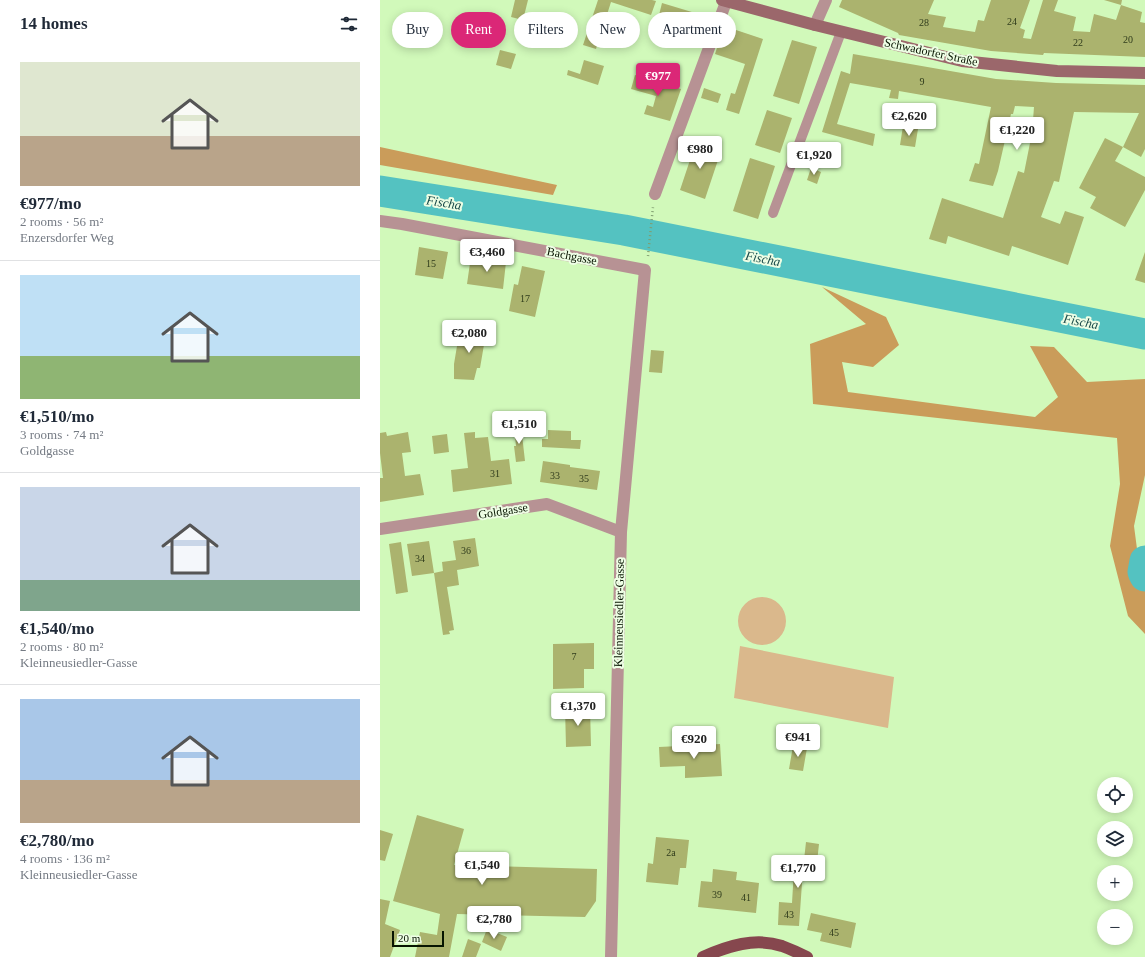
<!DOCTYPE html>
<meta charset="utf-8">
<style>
body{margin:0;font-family:"Times New Roman",serif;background:#f2f2f3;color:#1f2937;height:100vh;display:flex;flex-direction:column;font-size:15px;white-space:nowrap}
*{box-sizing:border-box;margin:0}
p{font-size:13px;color:#747a83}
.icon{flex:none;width:22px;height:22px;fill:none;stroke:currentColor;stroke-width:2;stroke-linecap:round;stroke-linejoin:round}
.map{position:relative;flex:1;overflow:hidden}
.sheet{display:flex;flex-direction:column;background:#fff;width:380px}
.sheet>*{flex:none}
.banner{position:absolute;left:12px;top:12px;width:380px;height:36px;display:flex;gap:8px}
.buttons{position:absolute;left:717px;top:777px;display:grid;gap:8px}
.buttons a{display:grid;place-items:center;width:36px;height:36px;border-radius:50%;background:#fff;box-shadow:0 2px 10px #0003;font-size:20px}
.scale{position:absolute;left:12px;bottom:10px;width:52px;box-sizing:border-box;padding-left:4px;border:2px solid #071401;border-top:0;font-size:11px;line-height:14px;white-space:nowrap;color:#071401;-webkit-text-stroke:3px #eefee5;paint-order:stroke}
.price{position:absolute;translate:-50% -34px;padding:0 9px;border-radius:4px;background:#fff;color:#222;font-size:13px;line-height:26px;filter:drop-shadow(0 1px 2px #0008)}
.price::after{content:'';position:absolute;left:50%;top:24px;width:12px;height:9px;margin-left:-6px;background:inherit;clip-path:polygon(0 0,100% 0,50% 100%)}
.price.current{background:#db2777;color:#fff}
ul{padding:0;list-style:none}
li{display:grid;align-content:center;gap:8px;height:212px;padding:0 20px}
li+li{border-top:1px solid #e0e1e3}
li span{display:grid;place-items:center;height:124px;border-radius:0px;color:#555}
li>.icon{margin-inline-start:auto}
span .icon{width:72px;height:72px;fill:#fffc;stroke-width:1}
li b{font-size:17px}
h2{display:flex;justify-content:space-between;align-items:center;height:48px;padding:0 20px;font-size:17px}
.chip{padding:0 14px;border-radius:18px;background:#fff;box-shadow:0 2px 10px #0003;font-size:14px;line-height:36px}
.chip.current{background:#db2777;color:#fff}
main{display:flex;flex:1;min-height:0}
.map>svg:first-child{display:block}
.green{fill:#dab88c}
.forest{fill:#ca9c5a}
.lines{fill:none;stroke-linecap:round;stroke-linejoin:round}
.river{stroke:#54c2c1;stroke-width:31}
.building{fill:#abb36e}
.path{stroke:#809d70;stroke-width:2.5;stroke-dasharray:1 3;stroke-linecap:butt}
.lane{stroke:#b79294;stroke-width:10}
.street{stroke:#b79294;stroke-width:12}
.secondary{stroke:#9b676b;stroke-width:12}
.primary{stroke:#86474e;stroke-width:12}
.labels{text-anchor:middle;stroke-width:4;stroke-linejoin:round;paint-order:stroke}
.number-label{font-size:10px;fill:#303c1c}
.street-label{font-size:12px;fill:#071401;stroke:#eefee5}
.water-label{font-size:13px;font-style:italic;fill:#184949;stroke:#eefee5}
</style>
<main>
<section class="sheet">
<h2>14 homes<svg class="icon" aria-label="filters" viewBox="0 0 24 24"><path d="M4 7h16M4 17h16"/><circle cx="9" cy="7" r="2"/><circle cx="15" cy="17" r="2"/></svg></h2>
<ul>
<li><span style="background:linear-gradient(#dfe7d0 60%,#b9a48a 0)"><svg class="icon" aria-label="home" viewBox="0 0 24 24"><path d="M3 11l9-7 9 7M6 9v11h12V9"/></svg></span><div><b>€977/mo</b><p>2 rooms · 56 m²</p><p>Enzersdorfer Weg</p></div></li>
<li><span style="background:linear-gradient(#bfe0f5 65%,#8fb573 0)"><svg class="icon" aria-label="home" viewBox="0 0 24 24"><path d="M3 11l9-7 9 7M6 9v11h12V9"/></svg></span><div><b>€1,510/mo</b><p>3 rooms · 74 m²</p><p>Goldgasse</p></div></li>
<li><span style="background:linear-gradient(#c9d6e8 75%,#7fa58c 0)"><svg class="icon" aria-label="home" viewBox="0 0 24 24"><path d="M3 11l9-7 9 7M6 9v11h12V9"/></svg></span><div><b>€1,540/mo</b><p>2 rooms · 80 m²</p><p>Kleinneusiedler-Gasse</p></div></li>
<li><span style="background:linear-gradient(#a9c7e8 65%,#b9a48a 0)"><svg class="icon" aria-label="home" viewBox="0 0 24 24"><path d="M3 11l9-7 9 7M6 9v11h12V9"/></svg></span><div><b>€2,780/mo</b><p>4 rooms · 136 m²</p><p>Kleinneusiedler-Gasse</p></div></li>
</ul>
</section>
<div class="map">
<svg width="765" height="957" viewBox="0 0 765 957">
<rect width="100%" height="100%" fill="#d1f9ba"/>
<path class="green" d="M358 621a24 24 0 1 1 48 0a24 24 0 1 1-48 0Z
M 360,646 L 514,677 L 508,728 L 354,698 Z"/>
<path class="forest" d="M 0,147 L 177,185 L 173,195 L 0,165 Z
M 442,287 L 506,317 L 519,345 L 493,367 L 462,362 L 468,392 L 655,417 L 678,397 L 650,346 L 674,347 L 707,382 L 765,379 L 765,475 L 754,526 L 762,587 L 765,586 L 765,634 L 748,616 L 730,546 L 740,484 L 737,438 L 433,404 L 430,344 L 486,324 Z"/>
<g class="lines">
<path class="river" d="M 0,191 L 244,230 L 765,334
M 765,561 L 763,572 L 765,576"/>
</g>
<path class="building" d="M 135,0 L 148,0 L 143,20 L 131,17 Z
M 218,0 L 272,0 L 276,1 L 271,15 L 231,2 L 216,49 L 203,45 Z
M 462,0 L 554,0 L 548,14 L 566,17 L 563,27 L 595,32 L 598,20 L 604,21 L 611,0 L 650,0 L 640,28 L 645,30 L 643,38 L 651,39 L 663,0 L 678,0 L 674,11 L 696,17 L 693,31 L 710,32 L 714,14 L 736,20 L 741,5 L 762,12 L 760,22 L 765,23 L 765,57 L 664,53 L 663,55 L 611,51 L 519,35 L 518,33 L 459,7 Z
M 724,0 L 742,0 L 741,5 Z
M 282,3 L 335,19 L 331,35 L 290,23 L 291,19 L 279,15 Z
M 344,26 L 383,39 L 359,114 L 346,110 L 351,93 L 355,94 L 365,64 L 335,54 Z
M 412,40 L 437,47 L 419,104 L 393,96 Z
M 120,50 L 136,54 L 131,69 L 116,65 Z
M 473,54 L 616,79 L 676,83 L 765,85 L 765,149 L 761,157 L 743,147 L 735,161 L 765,177 L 765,190 L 745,227 L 710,208 L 716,197 L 699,188 L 725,138 L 743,147 L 759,113 L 694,112 L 679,182 L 674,181 L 661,217 L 680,224 L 685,211 L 704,217 L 688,265 L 632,246 L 629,256 L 568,236 L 566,244 L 549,239 L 562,198 L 623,218 L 638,171 L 644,173 L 652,133 L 654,107 L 635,106 L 633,114 L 631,114 L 618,171 L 613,186 L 589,181 L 595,163 L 599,164 L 611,107 L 519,91 L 518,99 L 509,98 L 511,90 L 470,83 L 457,124 L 495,134 L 493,146 L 442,132 L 461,71 L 470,74 Z
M 204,60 L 224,66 L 218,85 L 187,75 L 188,70 L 200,74 Z
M 255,75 L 301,89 L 290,121 L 264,114 L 267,105 L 273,107 L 276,96 L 251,89 Z
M 324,88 L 341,94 L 338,103 L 321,98 Z
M 387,110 L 412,118 L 400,153 L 375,145 Z
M 523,126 L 538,129 L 535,147 L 520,145 Z
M 316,142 L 341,151 L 325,199 L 300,190 Z
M 370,158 L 395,166 L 378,219 L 353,211 Z
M 431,168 L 441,172 L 437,184 L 427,180 Z
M 39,247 L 68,252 L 63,279 L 35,275 Z
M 765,252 L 765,283 L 755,280 Z
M 91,256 L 126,262 L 123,289 L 87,284 Z
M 142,266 L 165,271 L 155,317 L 129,311 L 134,284 L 138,285 Z
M 80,328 L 106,333 L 100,368 L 97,368 L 94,380 L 74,379 L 74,364 Z
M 271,350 L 284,351 L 282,373 L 269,372 Z
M 141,426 L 145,461 L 136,462 L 134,446 L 136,446 L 134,427 Z
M 168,430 L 191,431 L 191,440 L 201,440 L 200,449 L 162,447 L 162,439 L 168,439 Z
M 6,432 L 7,436 L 28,432 L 31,452 L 22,453 L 25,476 L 40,474 L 44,495 L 0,502 L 0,478 L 3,478 L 0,453 L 0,433 Z
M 95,432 L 95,438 L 108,437 L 111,461 L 129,459 L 132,484 L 73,492 L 71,470 L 88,468 L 84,433 Z
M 67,434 L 69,452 L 54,454 L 52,436 Z
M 163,461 L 190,465 L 190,467 L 220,471 L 217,490 L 160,482 Z
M 95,538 L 99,566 L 77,570 L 79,585 L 67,587 L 74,630 L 69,631 L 70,634 L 63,635 L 54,573 L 32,576 L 27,544 L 49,541 L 54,573 L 63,571 L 62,562 L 76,560 L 73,541 Z
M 21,542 L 28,592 L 16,594 L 9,544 Z
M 214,643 L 214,669 L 204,669 L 204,688 L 173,689 L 173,644 Z
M 185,707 L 210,707 L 211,746 L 186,747 Z
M 340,744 L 342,776 L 305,778 L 305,766 L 280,767 L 279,747 Z
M 413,746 L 427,748 L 423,771 L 409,769 Z
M 37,815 L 84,829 L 74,865 L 217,869 L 216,901 L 205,917 L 77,914 L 69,957 L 35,957 L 40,932 L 57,935 L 60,914 L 13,901 Z
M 0,830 L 13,834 L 5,861 L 0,860 Z
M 276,837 L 309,840 L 306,868 L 300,868 L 298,885 L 266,882 L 268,863 L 273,864 Z
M 426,842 L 439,844 L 436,871 L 423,869 L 419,926 L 398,925 L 399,902 L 412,903 L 414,869 L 423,869 Z
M 333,869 L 357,872 L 356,880 L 379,883 L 376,913 L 318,907 L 321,881 L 332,882 Z
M 0,899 L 10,901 L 5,924 L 20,930 L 10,957 L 0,957 Z
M 431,913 L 476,923 L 471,948 L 440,941 L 442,933 L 427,930 Z
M 107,929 L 127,937 L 121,951 L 102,942 Z
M 88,939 L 101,944 L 96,957 L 82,957 Z"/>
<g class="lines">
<path class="path" d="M 268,256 L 273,207"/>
<path class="lane" d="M 393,213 L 461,32"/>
<path class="street" d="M 435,25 L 446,0
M 275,194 L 346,2
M 0,221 L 22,224 L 265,270 L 241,532 L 231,957
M 0,529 L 167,504 L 241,532"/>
<path class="secondary" d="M 342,0 L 435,25 L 582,61 L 677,71 L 765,73"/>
<path class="primary" d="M 323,957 C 348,946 375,937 402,946 C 410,949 419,953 427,957"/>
</g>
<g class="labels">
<g class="number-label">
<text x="632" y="25">24</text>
<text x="544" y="26">28</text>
<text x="748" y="43">20</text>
<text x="698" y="46">22</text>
<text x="542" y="85">9</text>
<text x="51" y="267">15</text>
<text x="145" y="302">17</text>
<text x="115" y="477">31</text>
<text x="175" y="479">33</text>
<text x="204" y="482">35</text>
<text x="86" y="554">36</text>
<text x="40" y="562">34</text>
<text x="194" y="660">7</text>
<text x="291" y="856">2a</text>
<text x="337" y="898">39</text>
<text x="366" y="901">41</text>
<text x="409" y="918">43</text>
<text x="454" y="936">45</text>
</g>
<g class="street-label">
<text transform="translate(551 52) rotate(12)" y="4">Schwadorfer Straße</text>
<text transform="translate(192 256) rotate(11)" y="4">Bachgasse</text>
<text transform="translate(123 511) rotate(-9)" y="4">Goldgasse</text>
<text transform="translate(239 613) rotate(-89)" y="4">Kleinneusiedler-Gasse</text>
</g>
<g class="water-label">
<text transform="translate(64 202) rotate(9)" y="5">Fischa</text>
<text transform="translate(383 258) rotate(11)" y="5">Fischa</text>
<text transform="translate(701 321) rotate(11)" y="5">Fischa</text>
</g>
</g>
</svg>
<div class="buttons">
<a><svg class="icon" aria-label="locate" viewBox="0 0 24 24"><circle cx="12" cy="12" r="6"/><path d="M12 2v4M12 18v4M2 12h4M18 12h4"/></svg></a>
<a><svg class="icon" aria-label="layers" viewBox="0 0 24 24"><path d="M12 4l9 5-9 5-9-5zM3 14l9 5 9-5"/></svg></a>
<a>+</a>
<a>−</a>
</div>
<div class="scale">20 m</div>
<b class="price current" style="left:278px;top:97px">€977</b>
<b class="price" style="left:529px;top:137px">€2,620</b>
<b class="price" style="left:637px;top:151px">€1,220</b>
<b class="price" style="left:320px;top:170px">€980</b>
<b class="price" style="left:434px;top:176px">€1,920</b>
<b class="price" style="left:107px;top:273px">€3,460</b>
<b class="price" style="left:89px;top:354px">€2,080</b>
<b class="price" style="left:139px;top:445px">€1,510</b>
<b class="price" style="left:198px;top:727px">€1,370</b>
<b class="price" style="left:418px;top:758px">€941</b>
<b class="price" style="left:314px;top:760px">€920</b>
<b class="price" style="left:102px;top:886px">€1,540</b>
<b class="price" style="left:418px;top:889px">€1,770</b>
<b class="price" style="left:114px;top:940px">€2,780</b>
<div class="banner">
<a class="chip">Buy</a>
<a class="chip current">Rent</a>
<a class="chip">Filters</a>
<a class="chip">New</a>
<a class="chip">Apartment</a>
</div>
</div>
</main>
